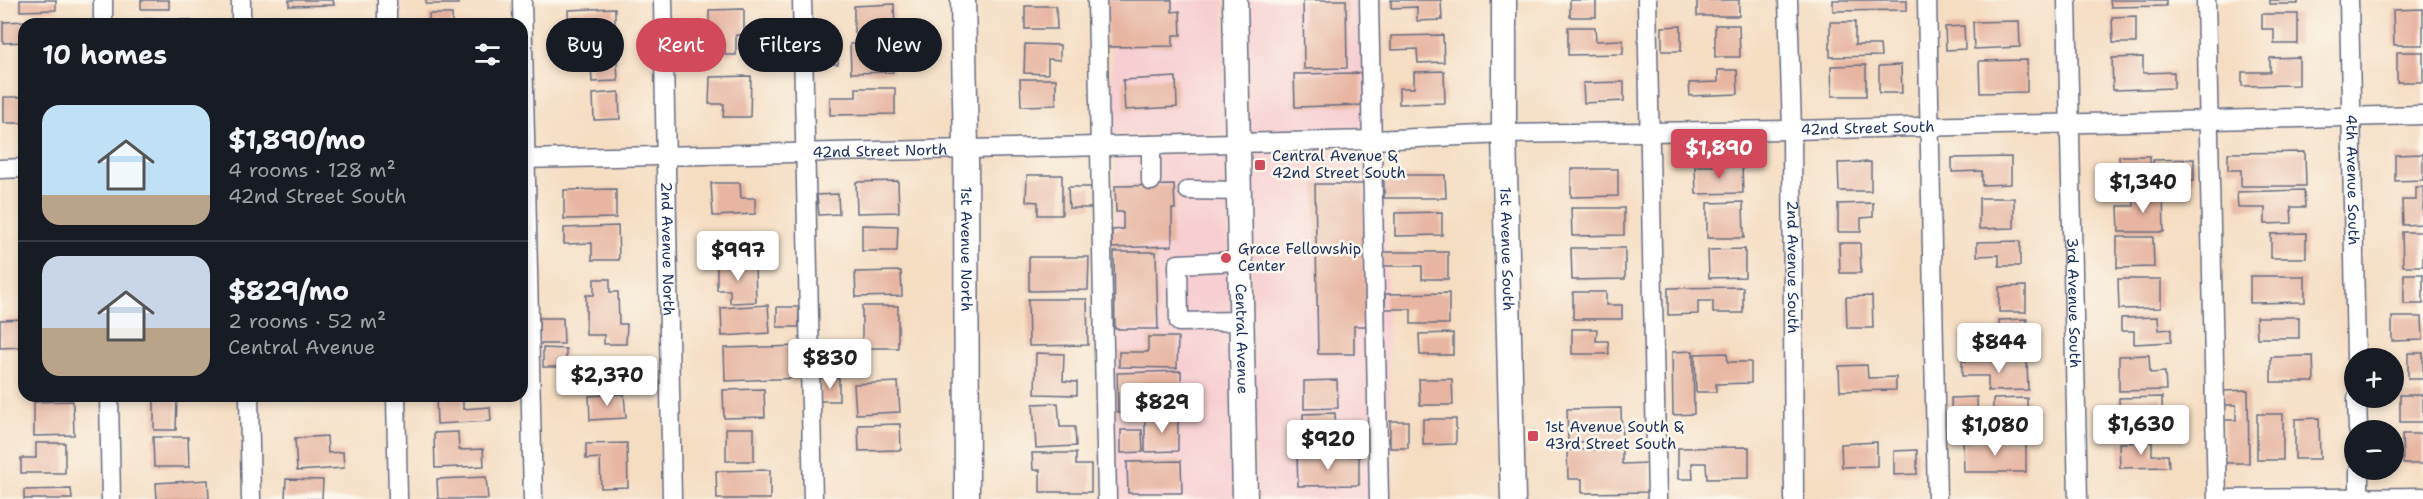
<!DOCTYPE html>
<meta charset="utf-8">
<style>
body{margin:0;font-family:"Shantell Sans",sans-serif;background:#242831;color:#f1f3f6;height:100vh;display:flex;flex-direction:column;font-size:22px;white-space:nowrap}
*{box-sizing:border-box;margin:0}
p{font-size:20px;color:#9ea1a6}
.icon{flex:none;width:33px;height:33px;fill:none;stroke:currentColor;stroke-width:2;stroke-linecap:round;stroke-linejoin:round}
.map{position:relative;flex:1;overflow:hidden}
.panel{position:absolute;left:18px;top:18px;width:510px;height:384px;display:flex;flex-direction:column;background:#171b24;border-radius:18px;box-shadow:0 3px 9px #0003}
.panel>*{flex:none}
.banner{position:absolute;left:546px;top:18px;width:570px;height:54px;display:flex;gap:12px}
.buttons{position:absolute;left:2344px;top:348px;display:grid;gap:12px}
.buttons a{display:grid;place-items:center;width:60px;height:60px;border-radius:50%;background:#171b24;box-shadow:0 3px 9px #0003;font-size:30px}
.price{position:absolute;translate:-50% -51px;padding:0 14px;border-radius:6px;background:#fff;color:#222;font-size:20px;line-height:39px;filter:drop-shadow(0 2px 3px #0008)}
.price::after{content:'';position:absolute;left:50%;top:36px;width:18px;height:14px;margin-left:-9px;background:inherit;clip-path:polygon(0 0,100% 0,50% 100%)}
.price.selected{background:#d1495b;color:#fff}
ul{padding:0;list-style:none}
li{display:flex;align-items:center;gap:18px;height:150px;padding:0 24px}
li+li{border-top:2px solid #363941}
li span{display:grid;place-items:center;flex:none;width:168px;height:120px;border-radius:18px;color:#555}
li>.icon{margin-inline-start:auto}
span .icon{width:72px;height:72px;fill:#fffc;stroke-width:1}
li b{font-size:26px}
h2{display:flex;justify-content:space-between;align-items:center;height:72px;padding:0 24px;font-size:26px}
.tag{padding:0 21px;border-radius:27px;background:#171b24;box-shadow:0 3px 9px #0003;font-size:21px;line-height:54px}
.tag.selected{background:#d1495b;color:#fff}
.map>svg:first-child{display:block}
.built{fill:#f7cfd2}
.building{fill:#e7b5a1}
.lines{fill:none;stroke-linecap:round;stroke-linejoin:round}
.minor-casing{stroke:#676c81;stroke-width:21}
.major-casing{stroke:#676c81;stroke-width:27}
.minor{stroke:#fff;stroke-width:18}
.major{stroke:#fff;stroke-width:24}
.poi-dot{fill:#d1495b;stroke:#fbf7ec;stroke-width:2}
.labels{text-anchor:middle;stroke-width:5;stroke-linejoin:round;paint-order:stroke}
.street-label{font-size:15px;fill:#1b2f5e;stroke:#fbf7ec}
.poi-label{font-size:15px;fill:#1b2f5e;stroke:#fbf7ec;text-anchor:start}
</style>
<div class="map">
<svg width="2423" height="499" viewBox="0 0 2423 499">
<rect width="100%" height="100%" fill="#fbf7ec"/>
<filter id="ink" filterUnits="userSpaceOnUse"><feTurbulence type="fractalNoise" baseFrequency=".0167" numOctaves="2"/><feDisplacementMap in="SourceGraphic" scale="12" xChannelSelector="R" yChannelSelector="G"/><feConvolveMatrix kernelMatrix="1 2 1 2 8 2 1 2 1" color-interpolation-filters="sRGB"/></filter>
<filter id="wash" filterUnits="userSpaceOnUse"><feTurbulence type="fractalNoise" baseFrequency=".008" numOctaves="4" result="noise"/><feDisplacementMap in="SourceGraphic" scale="24" xChannelSelector="R" yChannelSelector="G"/><feGaussianBlur stdDeviation="1.35" result="paint"/><feColorMatrix in="noise" values="0 0 0 0 0 0 0 0 0 0 0 0 0 0 0 0 0 1.4 0 .05"/><feComposite in="paint" operator="in"/></filter>
<g filter="url(#wash)">
<rect width="100%" height="100%" fill="#f5ddc2"/>
<path class="built" d="M 1111,0 L 1224,0 L 1227,134 L 1113,136 Z
M 1246,0 L 1381,0 L 1383,130 L 1248,134 Z
M 1384,150 L 1392,499 L 1256,499 L 1249,153 Z
M 1227,153 L 1234,499 L 1111,499 L 1116,254 L 1114,155 Z"/>
<g id="blocks">
<path class="building" d="M 20,0 L 56,0 L 56,10 L 20,11 Z
M 141,0 L 169,0 L 169,9 L 141,9 Z
M 289,0 L 333,0 L 334,5 L 289,6 Z
M 426,0 L 458,0 L 458,4 L 426,4 Z
M 1106,0 L 1172,0 L 1172,12 L 1180,11 L 1181,35 L 1173,35 L 1173,46 L 1107,47 Z
M 1303,0 L 1346,0 L 1347,68 L 1304,69 Z
M 1391,0 L 1441,0 L 1442,20 L 1417,21 L 1417,7 L 1391,8 Z
M 1570,0 L 1596,0 L 1596,17 L 1570,17 Z
M 1697,0 L 1739,0 L 1739,16 L 1697,16 Z
M 1833,0 L 1907,0 L 1907,10 L 1833,11 Z
M 2110,0 L 2166,0 L 2166,6 L 2111,7 Z
M 2270,0 L 2298,0 L 2298,4 L 2270,4 Z
M 894,4 L 895,32 L 854,33 L 854,6 Z
M 1025,6 L 1056,6 L 1057,29 L 1025,29 Z
M 615,8 L 615,39 L 569,40 L 568,10 Z
M 744,9 L 744,35 L 736,35 L 736,55 L 725,55 L 725,43 L 715,43 L 715,31 L 709,32 L 709,10 Z
M 2423,9 L 2423,45 L 2394,45 L 2393,10 Z
M 429,14 L 452,14 L 452,24 L 429,24 Z
M 2262,14 L 2298,14 L 2298,44 L 2274,44 L 2274,29 L 2262,29 Z
M 2136,16 L 2136,43 L 2113,43 L 2112,17 Z
M 145,19 L 190,20 L 190,24 L 145,24 Z
M 56,20 L 56,24 L 24,24 L 24,42 L 3,43 L 3,22 Z
M 2019,21 L 2020,47 L 1974,49 L 1973,22 Z
M 1830,22 L 1855,22 L 1855,45 L 1880,45 L 1881,56 L 1830,57 Z
M 1715,25 L 1739,25 L 1740,57 L 1715,57 Z
M 1681,26 L 1681,51 L 1662,51 L 1662,27 Z
M 1964,26 L 1965,49 L 1946,50 L 1945,27 Z
M 1568,27 L 1595,27 L 1596,41 L 1623,40 L 1623,54 L 1568,55 Z
M 1443,35 L 1444,62 L 1418,63 L 1417,49 L 1391,50 L 1391,36 Z
M 813,39 L 839,39 L 838,64 L 812,64 Z
M 850,44 L 893,44 L 893,72 L 851,73 Z
M 1025,44 L 1060,45 L 1060,60 L 1048,59 L 1048,74 L 1024,73 Z
M 616,46 L 618,81 L 592,82 L 591,63 L 565,64 L 564,48 Z
M 2397,52 L 2423,52 L 2423,82 L 2397,82 Z
M 2143,57 L 2143,73 L 2174,72 L 2174,88 L 2113,90 L 2112,58 Z
M 2299,57 L 2299,85 L 2242,86 L 2242,72 L 2270,72 L 2270,58 Z
M 2027,60 L 2027,92 L 1980,93 L 1979,61 Z
M 1866,65 L 1866,96 L 1832,96 L 1831,66 Z
M 1901,65 L 1902,93 L 1879,93 L 1879,66 Z
M 1718,70 L 1737,70 L 1738,94 L 1690,96 L 1689,83 L 1718,82 Z
M 1444,71 L 1445,103 L 1399,104 L 1399,88 L 1414,88 L 1414,72 Z
M 1361,73 L 1362,105 L 1295,107 L 1294,74 Z
M 751,76 L 750,117 L 723,117 L 724,104 L 709,104 L 710,77 Z
M 1176,77 L 1177,107 L 1125,110 L 1123,80 Z
M 1020,79 L 1056,79 L 1056,105 L 1021,106 Z
M 1624,82 L 1624,101 L 1584,103 L 1583,83 Z
M 856,88 L 895,88 L 895,114 L 830,115 L 830,97 L 856,97 Z
M 619,92 L 620,119 L 594,120 L 593,94 Z
M 4,97 L 24,97 L 24,123 L 4,123 Z
M 2305,152 L 2306,186 L 2241,186 L 2241,170 L 2228,170 L 2228,153 Z
M 2423,154 L 2423,180 L 2395,181 L 2395,155 Z
M 2119,156 L 2150,156 L 2150,183 L 2120,184 Z
M 2011,157 L 2011,184 L 1982,185 L 1982,171 L 1952,172 L 1952,158 Z
M 2194,159 L 2194,181 L 2153,181 L 2153,160 Z
M 1871,162 L 1871,191 L 1839,191 L 1838,163 Z
M 1695,166 L 1742,166 L 1743,193 L 1696,194 Z
M 1571,169 L 1618,169 L 1618,196 L 1571,197 Z
M 1027,175 L 1062,175 L 1062,215 L 1038,215 L 1038,202 L 1026,201 Z
M 1384,175 L 1445,175 L 1446,198 L 1384,198 Z
M 898,181 L 899,212 L 857,213 L 856,182 Z
M 711,183 L 740,183 L 741,198 L 755,198 L 755,214 L 713,216 Z
M 1315,184 L 1364,184 L 1366,326 L 1354,326 L 1354,354 L 1318,354 Z
M 1174,185 L 1175,209 L 1172,209 L 1172,246 L 1112,248 L 1112,230 L 1123,229 L 1123,212 L 1116,212 L 1115,186 Z
M 1068,187 L 1092,187 L 1092,208 L 1069,208 Z
M 2416,187 L 2423,187 L 2423,224 L 2403,225 L 2402,200 L 2416,200 Z
M 616,189 L 616,218 L 564,219 L 564,190 Z
M 2304,190 L 2305,207 L 2291,207 L 2292,223 L 2265,224 L 2265,208 L 2238,208 L 2237,192 Z
M 2133,193 L 2163,193 L 2164,232 L 2119,232 L 2118,206 L 2134,206 Z
M 838,194 L 839,214 L 819,215 L 817,195 Z
M 1979,198 L 2014,198 L 2014,228 L 1979,229 Z
M 1743,202 L 1744,238 L 1707,238 L 1707,203 Z
M 1873,203 L 1873,217 L 1861,218 L 1861,232 L 1838,232 L 1838,204 Z
M 1571,208 L 1624,208 L 1624,235 L 1572,236 Z
M 1442,212 L 1442,235 L 1395,236 L 1395,213 Z
M 862,225 L 898,226 L 897,251 L 862,251 Z
M 618,226 L 619,260 L 592,260 L 592,243 L 564,244 L 564,228 Z
M 2402,232 L 2423,232 L 2423,266 L 2403,266 Z
M 2306,233 L 2306,258 L 2271,258 L 2271,234 Z
M 2117,237 L 2153,237 L 2154,267 L 2117,268 Z
M 2020,241 L 2020,266 L 1999,266 L 1999,255 L 1977,256 L 1977,242 Z
M 1839,243 L 1860,243 L 1861,273 L 1840,273 Z
M 1571,248 L 1625,248 L 1625,279 L 1572,280 Z
M 1745,249 L 1745,277 L 1709,278 L 1708,250 Z
M 1114,252 L 1156,252 L 1158,329 L 1115,329 Z
M 1382,252 L 1448,252 L 1448,279 L 1422,279 L 1422,266 L 1382,266 Z
M 1029,257 L 1089,257 L 1088,290 L 1029,291 Z
M 755,264 L 756,302 L 730,303 L 730,290 L 717,290 L 717,265 Z
M 901,271 L 902,296 L 856,297 L 855,272 Z
M 2404,274 L 2423,274 L 2423,304 L 2404,304 Z
M 2250,276 L 2305,276 L 2305,302 L 2250,303 Z
M 594,279 L 610,279 L 610,292 L 618,292 L 619,324 L 627,324 L 626,344 L 604,344 L 604,335 L 586,335 L 586,295 L 594,295 Z
M 2118,279 L 2161,279 L 2161,308 L 2119,309 Z
M 2026,286 L 2026,312 L 1999,312 L 1999,287 Z
M 1743,287 L 1743,313 L 1713,313 L 1713,301 L 1698,301 L 1698,314 L 1668,315 L 1668,288 Z
M 1573,292 L 1606,292 L 1606,305 L 1622,305 L 1622,319 L 1573,319 Z
M 1449,293 L 1449,324 L 1411,324 L 1411,309 L 1385,309 L 1385,294 Z
M 1872,296 L 1873,328 L 1847,328 L 1846,297 Z
M 1028,299 L 1087,299 L 1088,345 L 1029,346 Z
M 768,305 L 770,333 L 722,336 L 721,308 Z
M 862,306 L 898,306 L 898,348 L 862,348 Z
M 777,307 L 799,307 L 799,327 L 777,327 Z
M 2158,317 L 2159,330 L 2171,329 L 2171,342 L 2134,344 L 2134,331 L 2121,331 L 2121,318 Z
M 2256,317 L 2299,317 L 2299,338 L 2257,338 Z
M 2392,317 L 2422,317 L 2423,340 L 2392,341 Z
M 539,318 L 563,318 L 564,344 L 539,344 Z
M 24,319 L 24,347 L 0,348 L 0,320 Z
M 2027,319 L 2027,350 L 1999,350 L 1999,320 Z
M 1572,329 L 1597,329 L 1596,341 L 1608,341 L 1609,354 L 1572,354 Z
M 1453,333 L 1453,355 L 1420,355 L 1419,334 Z
M 1148,337 L 1178,337 L 1177,368 L 1119,367 L 1119,352 L 1148,352 Z
M 801,346 L 802,378 L 725,381 L 724,348 Z
M 543,348 L 566,349 L 566,367 L 543,367 Z
M 1693,351 L 1694,414 L 1673,415 L 1672,352 Z
M 1036,353 L 1064,354 L 1063,381 L 1077,382 L 1077,395 L 1035,394 Z
M 1727,353 L 1728,362 L 1751,362 L 1751,383 L 1716,384 L 1716,392 L 1696,392 L 1695,354 Z
M 2408,353 L 2423,353 L 2423,379 L 2408,379 Z
M 2149,355 L 2150,373 L 2165,372 L 2166,390 L 2119,391 L 2119,356 Z
M 2313,356 L 2314,382 L 2271,382 L 2271,357 Z
M 1962,361 L 2027,361 L 2028,390 L 1988,391 L 1988,376 L 1962,376 Z
M 1867,365 L 1868,378 L 1896,377 L 1896,390 L 1840,391 L 1839,366 Z
M 1181,371 L 1182,411 L 1118,413 L 1117,373 Z
M 820,378 L 839,378 L 839,401 L 820,401 Z
M 1419,379 L 1452,379 L 1453,405 L 1420,405 Z
M 1337,380 L 1338,408 L 1304,409 L 1304,381 Z
M 898,382 L 900,412 L 856,414 L 854,384 Z
M 764,389 L 765,417 L 724,418 L 723,390 Z
M 2248,390 L 2249,463 L 2225,463 L 2224,420 L 2236,420 L 2236,405 L 2224,405 L 2224,391 Z
M 624,394 L 626,418 L 590,420 L 589,396 Z
M 2400,395 L 2423,395 L 2423,422 L 2400,422 Z
M 154,396 L 177,396 L 176,430 L 154,430 Z
M 436,396 L 463,396 L 463,409 L 490,407 L 491,421 L 437,424 Z
M 1977,397 L 1978,432 L 1952,432 L 1951,398 Z
M 2162,397 L 2163,431 L 2120,432 L 2119,398 Z
M 2027,398 L 2028,435 L 1993,436 L 1993,399 Z
M 73,401 L 74,435 L 34,436 L 34,402 Z
M 1058,403 L 1060,427 L 1075,427 L 1076,446 L 1036,448 L 1033,404 Z
M 1621,408 L 1622,441 L 1568,442 L 1567,409 Z
M 1335,413 L 1336,450 L 1304,451 L 1303,414 Z
M 2257,414 L 2283,414 L 2283,460 L 2257,460 Z
M 1178,417 L 1178,451 L 1145,452 L 1145,418 Z
M 2319,418 L 2320,459 L 2295,459 L 2295,419 Z
M 1423,419 L 1456,419 L 1456,444 L 1423,445 Z
M 1390,421 L 1408,421 L 1408,448 L 1390,448 Z
M 900,424 L 901,450 L 859,451 L 858,425 Z
M 726,428 L 754,428 L 754,461 L 726,461 Z
M 1121,430 L 1142,430 L 1143,452 L 1121,453 Z
M 458,432 L 459,450 L 483,449 L 484,466 L 435,468 L 434,433 Z
M 2402,434 L 2423,434 L 2423,464 L 2403,464 Z
M 327,436 L 328,453 L 343,452 L 344,468 L 297,471 L 295,438 Z
M 153,437 L 188,437 L 189,467 L 154,467 Z
M 1877,442 L 1877,466 L 1842,467 L 1841,444 Z
M 1963,442 L 2026,442 L 2026,472 L 1964,472 Z
M 2152,442 L 2152,455 L 2168,455 L 2169,467 L 2120,468 L 2119,443 Z
M 36,443 L 65,443 L 65,473 L 21,473 L 21,458 L 36,458 Z
M 627,443 L 628,487 L 601,488 L 600,458 L 586,459 L 586,444 Z
M 1749,447 L 1749,478 L 1707,479 L 1706,463 L 1692,463 L 1693,479 L 1678,479 L 1678,448 Z
M 1622,449 L 1622,464 L 1649,463 L 1649,492 L 1582,493 L 1582,479 L 1568,479 L 1567,450 Z
M 1917,450 L 1917,474 L 1894,475 L 1894,451 Z
M 1032,453 L 1076,453 L 1076,465 L 1091,465 L 1091,492 L 1040,492 L 1040,470 L 1033,470 Z
M 1359,456 L 1359,485 L 1298,486 L 1297,457 Z
M 1181,461 L 1182,493 L 1128,493 L 1127,462 Z
M 770,470 L 770,499 L 717,499 L 716,471 Z
M 486,477 L 488,499 L 438,499 L 437,479 Z
M 286,479 L 323,480 L 322,499 L 285,499 Z
M 208,480 L 209,499 L 157,499 L 156,483 Z
M 71,489 L 72,499 L 24,499 L 24,490 Z"/>
</g>
</g>
<g filter="url(#ink)">
<use href="#blocks" fill-opacity="0" stroke="#676c81" stroke-width="1.5"/>
<g class="lines">
<defs>
<g id="minor">
<path d="M 103,0 L 103,24"/>
<path d="M 241,0 L 241,24"/>
<path d="M 387,0 L 387,24"/>
<path d="M 522,0 L 533,499"/>
<path id="s1" d="M 663,0 L 672,499"/>
<path d="M 802,0 L 813,499"/>
<path d="M 1097,0 L 1107,499"/>
<path d="M 1369,0 L 1379,499"/>
<path d="M 1647,0 L 1657,499"/>
<path id="s2" d="M 1788,0 L 1792,130 L 1794,499"/>
<path d="M 1927,0 L 1937,499"/>
<path id="s3" d="M 2067,0 L 2078,499"/>
<path d="M 2206,0 L 2217,499"/>
<path id="s4" d="M 2349,0 L 2356,358"/>
<path d="M 1151,145 L 1151,181"/>
<path id="s5" d="M 522,159 L 1373,140 L 1504,134 L 1792,130 L 2423,115"/>
<path d="M 0,169 L 24,168"/>
<path d="M 1188,190 L 1239,191"/>
<path d="M 1239,261 L 1178,264 L 1179,322 L 1241,321"/>
<path d="M 109,396 L 111,499"/>
<path d="M 249,396 L 251,499"/>
<path d="M 396,396 L 398,499"/>
<path d="M 2357,398 L 2358,430"/>
<path d="M 2359,470 L 2359,499"/>
<path d="M 2229,499 L 2423,497"/>
</g>
<g id="major">
<path id="s6" d="M 963,0 L 966,148 L 967,499"/>
<path id="s7" d="M 1235,0 L 1245,499"/>
<path id="s8" d="M 1504,0 L 1504,134 L 1513,499"/>
</g>
</defs>
<use href="#minor" class="minor-casing"/>
<use href="#major" class="major-casing"/>
<use href="#minor" class="minor"/>
<use href="#major" class="major"/>
</g>
</g>
<g class="poi-dot">
<rect x="1254" y="159" width="12" height="12" rx="3"/>
<circle cx="1226" cy="258" r="6"/>
<rect x="1527" y="430" width="12" height="12" rx="3"/>
</g>
<g class="labels">
<g class="street-label">
<text dy="5" stroke="none"><textPath href="#s5" startOffset="1346">42nd Street South</textPath></text>
<text dy="5" stroke="none"><textPath href="#s5" startOffset="358">42nd Street North</textPath></text>
<text dy="5" stroke="none"><textPath href="#s4" startOffset="180">4th Avenue South</textPath></text>
<text dy="5" stroke="none"><textPath href="#s6" startOffset="249">1st Avenue North</textPath></text>
<text dy="5" stroke="none"><textPath href="#s1" startOffset="249">2nd Avenue North</textPath></text>
<text dy="5" stroke="none"><textPath href="#s8" startOffset="249">1st Avenue South</textPath></text>
<text dy="5" stroke="none"><textPath href="#s2" startOffset="267">2nd Avenue South</textPath></text>
<text dy="5" stroke="none"><textPath href="#s3" startOffset="303">3rd Avenue South</textPath></text>
<text dy="5" stroke="none"><textPath href="#s7" startOffset="339">Central Avenue</textPath></text>
</g>
<g class="poi-label">
<text x="1272" y="161">Central Avenue &amp;<tspan x="1272" dy="17">42nd Street South</tspan></text>
<text x="1238" y="254">Grace Fellowship<tspan x="1238" dy="17">Center</tspan></text>
<text x="1545" y="432">1st Avenue South &amp;<tspan x="1545" dy="17">43rd Street South</tspan></text>
</g>
</g>
</svg>
<div class="buttons">
<a>+</a>
<a>−</a>
</div>
<b class="price selected" style="left:1719px;top:180px">$1,890</b>
<b class="price" style="left:2143px;top:214px">$1,340</b>
<b class="price" style="left:738px;top:282px">$997</b>
<b class="price" style="left:1999px;top:374px">$844</b>
<b class="price" style="left:830px;top:390px">$830</b>
<b class="price" style="left:607px;top:407px">$2,370</b>
<b class="price" style="left:1162px;top:434px">$829</b>
<b class="price" style="left:2141px;top:456px">$1,630</b>
<b class="price" style="left:1995px;top:457px">$1,080</b>
<b class="price" style="left:1328px;top:471px">$920</b>
<div class="banner">
<a class="tag">Buy</a>
<a class="tag selected">Rent</a>
<a class="tag">Filters</a>
<a class="tag">New</a>
</div>
<section class="panel">
<h2>10 homes<svg class="icon" aria-label="filters" viewBox="0 0 24 24"><path d="M4 7h16M4 17h16"/><circle cx="9" cy="7" r="2"/><circle cx="15" cy="17" r="2"/></svg></h2>
<ul>
<li><span style="background:linear-gradient(#bfe0f5 75%,#b9a48a 0)"><svg class="icon" aria-label="home" viewBox="0 0 24 24"><path d="M3 11l9-7 9 7M6 9v11h12V9"/></svg></span><div><b>$1,890/mo</b><p>4 rooms · 128 m²</p><p>42nd Street South</p></div></li>
<li><span style="background:linear-gradient(#c9d6e8 60%,#b9a48a 0)"><svg class="icon" aria-label="home" viewBox="0 0 24 24"><path d="M3 11l9-7 9 7M6 9v11h12V9"/></svg></span><div><b>$829/mo</b><p>2 rooms · 52 m²</p><p>Central Avenue</p></div></li>
</ul>
</section>
</div>
